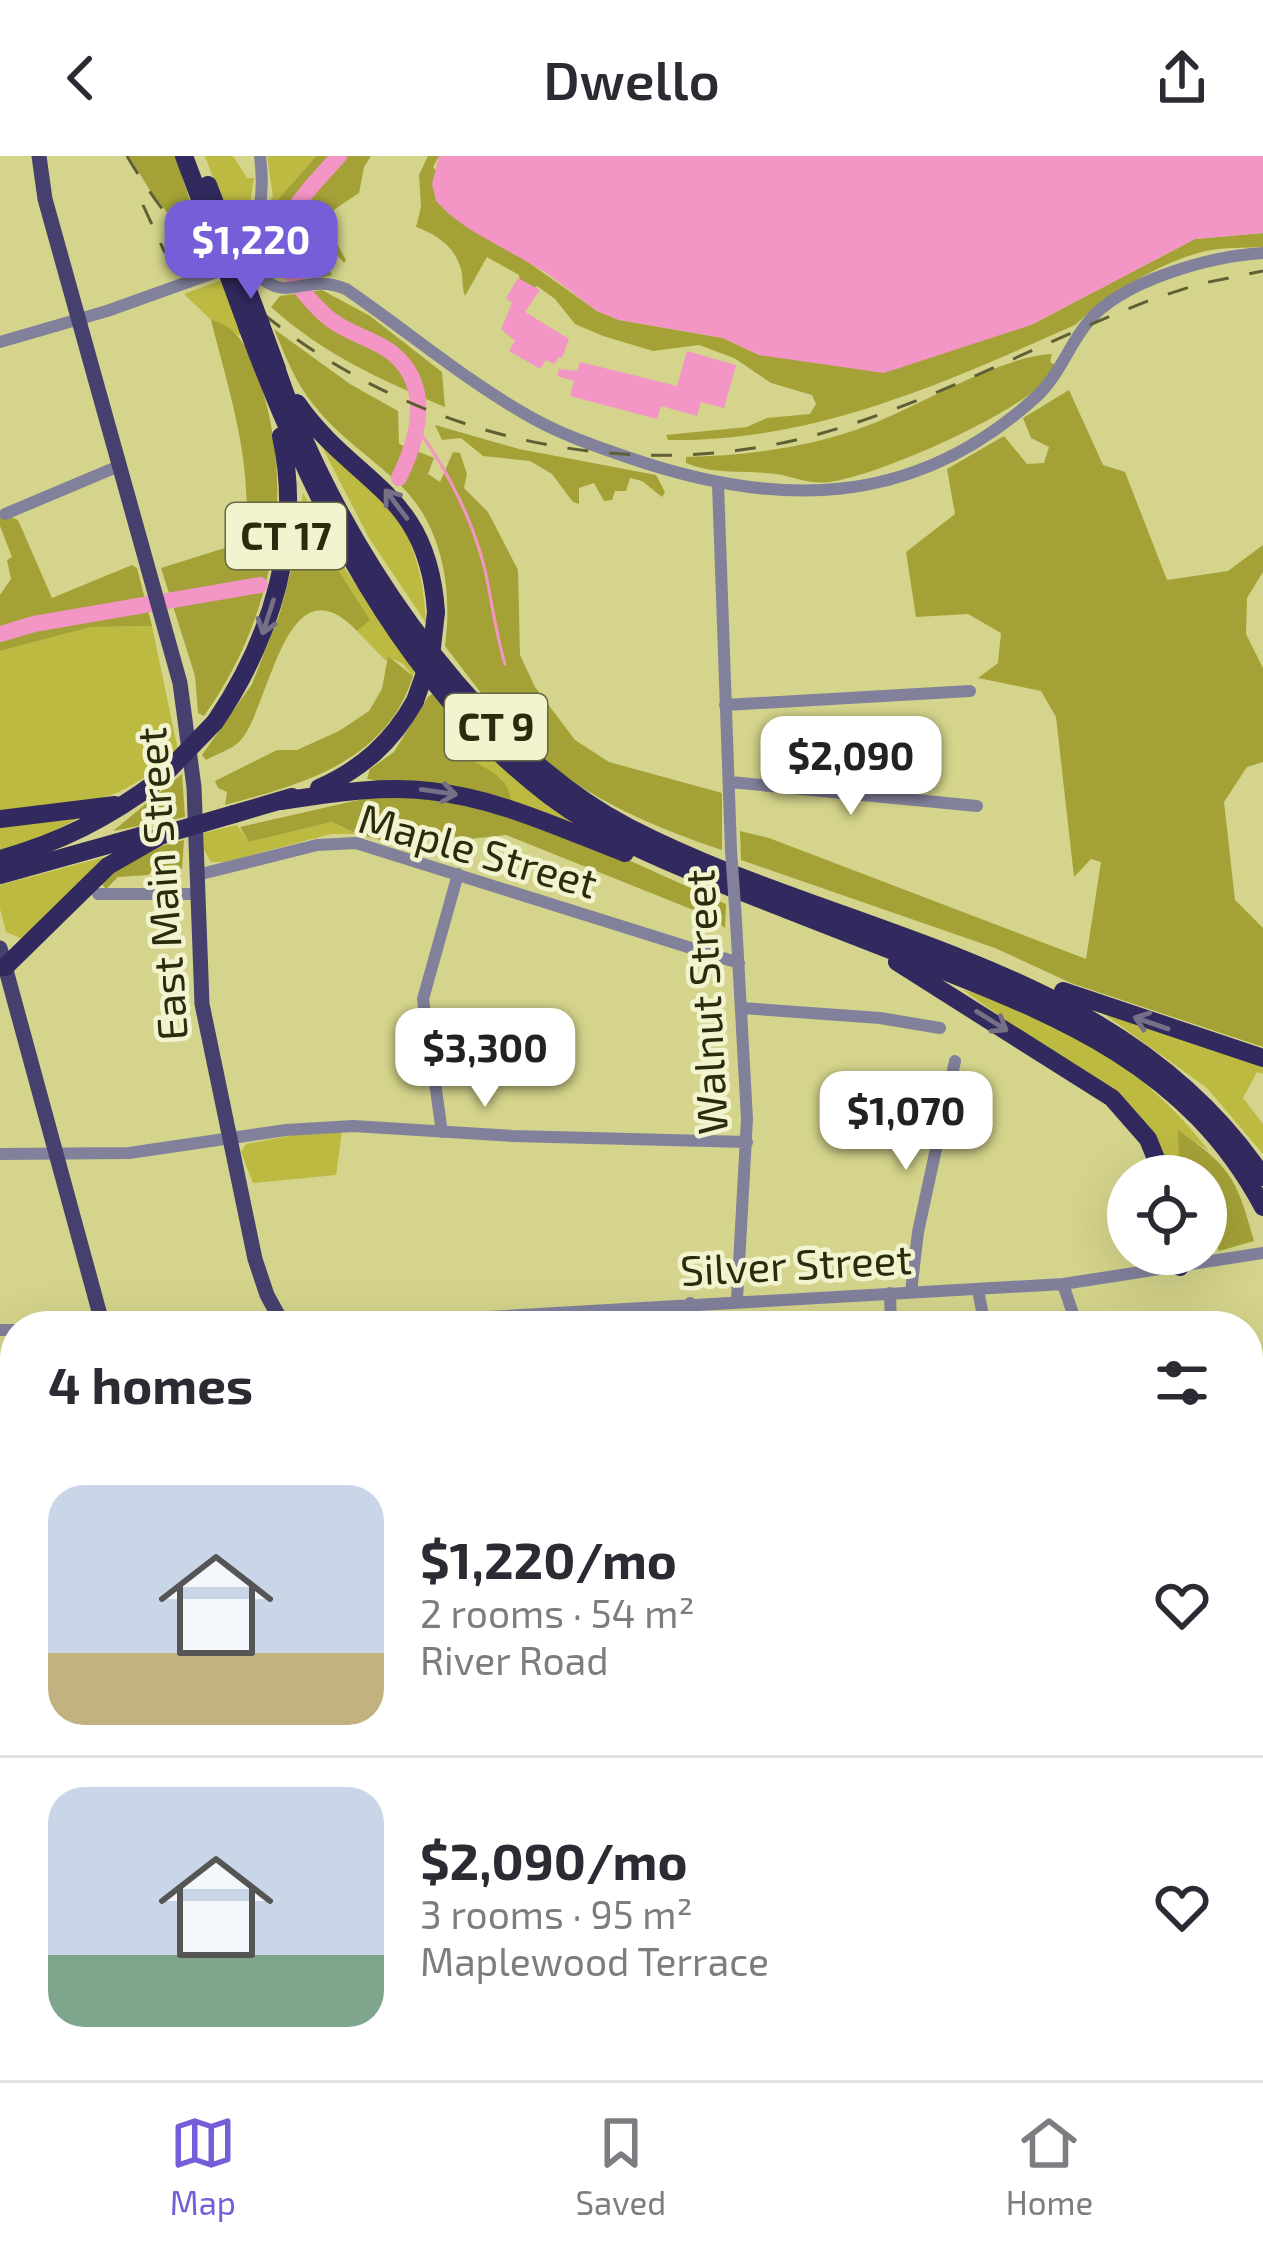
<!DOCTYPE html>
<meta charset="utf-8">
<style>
body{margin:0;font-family:"Exo 2",sans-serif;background:#f2f2f3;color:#2b2b33;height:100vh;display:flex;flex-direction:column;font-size:45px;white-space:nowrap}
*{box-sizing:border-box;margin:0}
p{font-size:39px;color:#7c7c81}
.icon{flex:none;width:66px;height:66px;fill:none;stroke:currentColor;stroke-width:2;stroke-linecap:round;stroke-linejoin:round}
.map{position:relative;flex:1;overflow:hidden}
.side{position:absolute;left:0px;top:1155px;width:1263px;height:771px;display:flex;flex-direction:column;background:#fff;border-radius:48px 48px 0 0;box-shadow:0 12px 48px #0002}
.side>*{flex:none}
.fabs{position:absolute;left:1107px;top:999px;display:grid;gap:24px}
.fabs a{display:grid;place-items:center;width:120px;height:120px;border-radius:50%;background:#fff;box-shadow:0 12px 48px #0002;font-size:60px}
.price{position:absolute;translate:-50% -102px;padding:0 27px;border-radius:24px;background:#fff;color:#222;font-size:39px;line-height:78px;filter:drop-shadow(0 3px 6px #0008)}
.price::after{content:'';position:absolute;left:50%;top:72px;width:36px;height:27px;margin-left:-18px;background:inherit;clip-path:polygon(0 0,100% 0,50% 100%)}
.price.on{background:#765ed8;color:#fff}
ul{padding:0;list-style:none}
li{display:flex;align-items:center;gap:36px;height:300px;padding:0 48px}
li+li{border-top:3px solid #e1e1e2}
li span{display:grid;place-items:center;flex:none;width:336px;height:240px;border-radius:36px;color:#555}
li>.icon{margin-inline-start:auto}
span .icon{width:144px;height:144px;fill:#fffc;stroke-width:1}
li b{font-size:51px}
h2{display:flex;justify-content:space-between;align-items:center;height:144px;padding:0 48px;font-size:51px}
header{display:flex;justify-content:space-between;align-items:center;height:156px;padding:0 48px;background:#fff;font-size:54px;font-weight:600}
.dock{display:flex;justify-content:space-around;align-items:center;height:168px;border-top:3px solid #e1e1e2;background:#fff;font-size:33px;color:#7c7c81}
.dock a{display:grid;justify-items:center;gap:6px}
.dock .on{color:#765ed8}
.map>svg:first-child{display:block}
.green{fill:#bdba42}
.forest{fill:#a4a236}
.water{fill:#f395c5}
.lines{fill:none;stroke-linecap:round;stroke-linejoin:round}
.stream{stroke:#f395c5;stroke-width:3}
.river{stroke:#f395c5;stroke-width:16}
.minor{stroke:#82819c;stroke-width:12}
.major{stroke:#46406f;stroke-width:15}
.highway{stroke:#32295e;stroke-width:18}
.rail{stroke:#5f5f35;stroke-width:3;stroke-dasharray:21 21;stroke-linecap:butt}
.minor-bridge{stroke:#82819c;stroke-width:12}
.highway-bridge{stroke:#32295e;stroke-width:18}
.oneway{stroke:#757086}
.labels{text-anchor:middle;stroke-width:9;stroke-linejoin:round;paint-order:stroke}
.shield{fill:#f2f3cf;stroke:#676748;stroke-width:3}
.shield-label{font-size:39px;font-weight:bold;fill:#2c2b0e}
.street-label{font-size:42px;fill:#2c2b0e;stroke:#f2f3cf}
</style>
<header><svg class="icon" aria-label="back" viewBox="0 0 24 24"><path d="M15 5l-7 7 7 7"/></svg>Dwello<svg class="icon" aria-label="share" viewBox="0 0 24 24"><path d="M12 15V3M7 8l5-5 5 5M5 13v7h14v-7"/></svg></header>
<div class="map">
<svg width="1263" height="1924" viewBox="0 0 1263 1924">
<rect width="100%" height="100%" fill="#d4d48c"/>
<path class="green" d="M 205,0 L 233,0 L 247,22 L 254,22 L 245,80 L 238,88 Z
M 267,0 L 316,0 L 274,48 Z
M 222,124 L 241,176 L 239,180 L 211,164 L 184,138 Z
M 318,283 C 337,298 362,313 378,332 C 411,371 424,418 426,467 L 369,382 Z
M 303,337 L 345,413 L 416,512 L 413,520 L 403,508 L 388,501 L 386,505 L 357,475 L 369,464 L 321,390 L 292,410 Z
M 152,470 L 178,594 C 117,652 79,648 0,656 L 0,495 L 91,471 Z
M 454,561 L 547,650 L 603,682 L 511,647 L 502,623 L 465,601 Z
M 79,662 L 41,682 L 0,694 L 0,668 Z
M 332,666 L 357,678 L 331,678 L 225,706 L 211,706 L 204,694 L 203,677 L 237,669 L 249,686 Z
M 112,699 L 23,783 L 6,776 L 0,753 L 0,729 Z
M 963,834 C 1058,854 1151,919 1209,995 L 1179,975 L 1179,1003 L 1161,996 L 1138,958 Z
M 1090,848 L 1263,905 L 1263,918 L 1257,916 L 1243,942 L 1263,968 L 1263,998 L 1207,932 Z
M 342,975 L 336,1019 L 253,1027 L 241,996 L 246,988 L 305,977 Z
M 1248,1817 L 1263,1819 L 1263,1921 L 1257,1916 L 1257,1897 L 1248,1883 Z
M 236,1911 L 331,1911 L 319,1924 L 270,1924 Z"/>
<path class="forest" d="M 129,0 L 176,0 L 203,87 L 197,82 L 193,90 L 149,33 Z
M 316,0 L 371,0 L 364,11 L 359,37 L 335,53 L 325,66 L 346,104 L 344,107 L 329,90 L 320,99 L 332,119 C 308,127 290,117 273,123 L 260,112 L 256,100 L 261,95 L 272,41 L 275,47 Z
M 428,0 L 439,0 L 433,11 L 521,101 L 597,155 L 619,164 L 723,182 L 759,199 L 1031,169 L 1195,83 L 1263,77 L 1263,91 C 1245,92 1224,91 1206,95 C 1160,106 1110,137 1075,169 C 942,228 814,286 668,284 L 666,279 L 747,271 L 767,262 L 810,258 L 816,248 L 812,239 L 771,227 L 734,202 L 699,189 L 653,195 L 603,180 L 575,168 L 555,143 L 537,130 L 533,132 L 520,126 L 519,119 L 487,101 L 465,140 C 461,129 464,120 460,110 C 453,89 435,78 416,71 L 421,51 L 419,19 Z
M 322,134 L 370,160 L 442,216 L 445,251 C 381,224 323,198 271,151 L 280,140 Z
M 211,164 C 241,171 251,200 260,226 C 297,340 273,463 204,560 L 198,557 L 195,520 L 161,412 L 244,386 C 255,312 229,236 211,164 Z
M 274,173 L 350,228 L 398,255 L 399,288 L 434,302 L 428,318 L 440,326 L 453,296 L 460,297 L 467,318 L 464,332 L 488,356 L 518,414 L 520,499 L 535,531 L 575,584 L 609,606 L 722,637 L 722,694 C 662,674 599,648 549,608 C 508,576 476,530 445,490 C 453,432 442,366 396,325 C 369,300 336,278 313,248 C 295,226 285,199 274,173 Z
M 1052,198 L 1050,206 L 1056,209 C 1051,216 1045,225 1039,231 C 1001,264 880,319 830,326 C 806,329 789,318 767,317 C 739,315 713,318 686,307 L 686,301 C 746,300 812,291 869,269 C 921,249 998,201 1052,198 Z
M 1069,234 L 1103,309 L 1125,316 L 1167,424 L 1228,415 L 1263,389 L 1263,416 L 1247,442 L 1246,478 L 1263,512 L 1263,606 L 1247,611 L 1224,646 L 1235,744 L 1263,772 L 1263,891 L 1071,827 L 995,792 L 741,704 L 740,675 L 769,682 L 1086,803 L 1101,706 L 1091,703 L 1074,721 L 1056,561 L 1041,535 L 978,522 L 998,507 L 1001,477 L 968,458 L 916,461 L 906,396 L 955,358 L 947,313 L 1004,280 L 1027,308 L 1044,307 L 1049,291 L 1031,282 L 1023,262 Z
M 435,269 L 519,293 L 656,319 L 665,336 L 662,341 L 642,325 L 630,322 L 626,335 L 615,335 L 612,344 L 604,345 L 594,327 L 579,332 L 579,348 L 573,346 L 552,318 L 530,305 L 483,300 L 461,282 L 442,284 Z
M 0,356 L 18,364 L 52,442 L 132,409 L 137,412 L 152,470 L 91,471 L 0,495 L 0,439 L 11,423 L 7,404 L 12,401 L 0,370 Z
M 322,389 L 370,464 L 357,475 C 285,400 271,551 240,585 C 233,593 216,598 206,604 L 202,599 L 252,528 L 280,457 L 292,410 Z
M 388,500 L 413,520 C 386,606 303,628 225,649 L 227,636 L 218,632 L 215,625 L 277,594 L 297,594 L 339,575 L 369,555 L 382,533 Z
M 436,535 C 451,552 467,577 465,601 C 486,613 510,620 511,647 L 367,623 L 370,613 L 394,596 L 428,541 Z
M 182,618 L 185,661 L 113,675 Z
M 376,640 C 397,641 420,640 441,643 C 536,657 638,709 726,748 L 725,772 L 711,761 L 506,679 L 469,683 L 436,677 L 422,686 L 419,694 L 357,678 L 332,666 L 249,686 L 240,671 Z
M 184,684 L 182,713 L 154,713 L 148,719 L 118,721 L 106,733 L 102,728 L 103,722 L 157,691 Z
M 1178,974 C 1231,1011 1237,1023 1254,1085 L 1219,1095 C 1202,1072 1206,1048 1206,1020 L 1170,1020 L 1161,996 L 1179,1003 Z
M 0,1257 L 15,1265 L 15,1362 L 0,1356 Z
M 1248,1279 L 1263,1279 L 1263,1413 L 1248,1413 Z
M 1248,1883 C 1257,1897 1256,1911 1263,1924 L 1199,1924 L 1200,1911 L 1248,1911 Z
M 196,1911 L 236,1911 L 270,1924 L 199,1924 Z"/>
<path class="water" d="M 439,0 L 1263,0 L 1263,77 L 1195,83 L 1031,169 L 884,217 L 759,199 L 723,182 L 619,164 L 597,155 L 545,116 L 469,73 L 449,58 L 436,45 L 432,28 Z
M 518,122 L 540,134 L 525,156 L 569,183 L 562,202 L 559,201 L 554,208 L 546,204 L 540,213 L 509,195 L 515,185 L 501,173 L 512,147 L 506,142 Z
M 687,195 L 736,209 L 724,252 L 701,246 L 697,260 L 661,250 L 657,263 L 570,240 L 574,225 L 557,220 L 559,213 L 577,215 L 580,206 L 677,230 Z"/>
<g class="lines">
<path class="stream" d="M 419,275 C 448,315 473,365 485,414 C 492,446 495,474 505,508"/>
<path class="river" d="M 339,0 C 302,41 258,79 301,133 C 310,144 322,158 334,166 C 351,178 373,183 391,196 C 433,229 419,281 399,322
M 0,478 L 34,468 L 260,429
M 0,1326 L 15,1332
M 216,1911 L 216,1924"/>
<path class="minor" d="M 242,100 C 284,160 298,113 346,133 C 409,176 467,226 534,263 C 563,279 595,290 627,301 C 777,353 913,353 1036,241 C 1060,219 1068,190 1088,166 C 1122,124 1212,100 1263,97
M 0,186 L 107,155 L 230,111 C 260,85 265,37 260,0
M 718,328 L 731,694
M 5,358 L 119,310
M 725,549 L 970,535
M 730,626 L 977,650
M 197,719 L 317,689 L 356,687 L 739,807
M 98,738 L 197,738
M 736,765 L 747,963 L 737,1144
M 742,852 L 880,862 L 940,872
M 442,976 L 423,843 L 458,718
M 0,998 L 129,997 L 286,974 L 353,970 L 513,980 L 747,986
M 1063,1128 L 1077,1170
M 978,1134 L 985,1170
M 911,1136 L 918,1076 L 955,905
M 890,1137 L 891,1170
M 330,1170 L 1063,1128 L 1263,1097
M 686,1170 L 690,1147
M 0,1174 L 15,1174
M 0,1465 L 15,1470
M 1248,1481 L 1263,1482
M 0,1649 L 15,1653
M 1248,1737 L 1263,1739
M 0,1761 L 15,1702
M 163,1924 L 164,1911
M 1128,1924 L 1129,1911"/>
<path class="major" d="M 39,0 L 45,43 L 180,527 L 194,631 L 202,848 L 255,1103 L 267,1139 L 284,1170
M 0,792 L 103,1170
M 724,1911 L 740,1924
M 414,1924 L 418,1911"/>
<path class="highway" d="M 184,0 L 218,91
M 208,29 L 230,86
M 261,169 L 277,213
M 248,173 C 313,347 399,526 551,641 C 605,681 667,706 729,731 C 794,756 859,782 924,807 C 1062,861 1189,912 1263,1051
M 273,202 C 327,372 468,587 628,671 C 844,783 1119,805 1263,1021
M 297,247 C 354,329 428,334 436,456
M 215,566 C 272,482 303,381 281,280
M 319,632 C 362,613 392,586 415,545
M 281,645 C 330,638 380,629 430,635 C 497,642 562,673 625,697
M 234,658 L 292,641
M 0,663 L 115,649
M 0,703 C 61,686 108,662 159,624
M 0,719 L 140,680
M 897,806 L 1112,942 L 1148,983 L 1163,1020
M 0,811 L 5,811 L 108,710 L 162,679
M 1063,835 L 1263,902
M 1178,1098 L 1180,1111"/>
<path class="rail" d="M 127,0 C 262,230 550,347 808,281 C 927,250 1038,187 1153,143 L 1199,128 L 1263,115
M 143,49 L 165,97"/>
<path class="minor-bridge" d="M 731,694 L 736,765"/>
<path class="highway-bridge" d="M 230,86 L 261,169
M 218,91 L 248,173
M 415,545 L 431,500 L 436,456
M 159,624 L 215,566
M 162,679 L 234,658"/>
</g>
<defs><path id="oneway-shaft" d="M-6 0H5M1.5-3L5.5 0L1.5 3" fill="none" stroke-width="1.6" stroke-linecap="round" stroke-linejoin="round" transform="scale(3)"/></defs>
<g class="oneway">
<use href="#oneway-shaft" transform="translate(396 348) rotate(-127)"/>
<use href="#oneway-shaft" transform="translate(268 461) rotate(108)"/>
<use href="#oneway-shaft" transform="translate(439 636) rotate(8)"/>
<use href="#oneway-shaft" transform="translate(992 865) rotate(32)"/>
<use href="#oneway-shaft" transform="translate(1151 867) rotate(-161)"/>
</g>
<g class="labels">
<g class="shield">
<rect x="226" y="347" width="120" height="66" rx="9"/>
<rect x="445" y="538" width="102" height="66" rx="9"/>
</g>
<g class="shield-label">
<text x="286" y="394">CT 17</text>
<text x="496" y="585">CT 9</text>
</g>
<g class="street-label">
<text transform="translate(478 695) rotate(16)" y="15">Maple Street</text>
<text transform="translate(162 728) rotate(-94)" y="15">East Main Street</text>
<text transform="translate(706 846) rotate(-93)" y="15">Walnut Street</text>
<text transform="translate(796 1109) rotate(-3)" y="15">Silver Street</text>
</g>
</g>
</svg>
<div class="fabs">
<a><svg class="icon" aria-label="locate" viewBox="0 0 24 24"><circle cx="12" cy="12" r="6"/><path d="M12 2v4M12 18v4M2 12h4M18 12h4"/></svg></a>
</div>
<b class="price on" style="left:251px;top:146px">$1,220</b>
<b class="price" style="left:851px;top:662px">$2,090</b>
<b class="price" style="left:485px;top:954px">$3,300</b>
<b class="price" style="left:906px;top:1017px">$1,070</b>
<section class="side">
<h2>4 homes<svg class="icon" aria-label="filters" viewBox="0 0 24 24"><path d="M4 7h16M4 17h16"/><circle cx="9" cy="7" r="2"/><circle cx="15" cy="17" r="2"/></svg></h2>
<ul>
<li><span style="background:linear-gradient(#c9d6e8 70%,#c2b280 0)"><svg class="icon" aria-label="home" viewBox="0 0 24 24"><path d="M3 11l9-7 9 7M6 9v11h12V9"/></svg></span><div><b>$1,220/mo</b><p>2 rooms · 54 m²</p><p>River Road</p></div><svg class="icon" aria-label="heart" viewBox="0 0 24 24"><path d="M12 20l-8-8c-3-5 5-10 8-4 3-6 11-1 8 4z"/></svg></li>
<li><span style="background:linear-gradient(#c9d6e8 70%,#7fa58c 0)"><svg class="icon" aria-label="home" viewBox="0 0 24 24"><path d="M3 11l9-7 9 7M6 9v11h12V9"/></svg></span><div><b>$2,090/mo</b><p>3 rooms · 95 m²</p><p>Maplewood Terrace</p></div><svg class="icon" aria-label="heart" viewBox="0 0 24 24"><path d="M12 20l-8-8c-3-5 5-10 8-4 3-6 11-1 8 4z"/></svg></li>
</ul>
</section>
</div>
<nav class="dock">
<a class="on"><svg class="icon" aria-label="map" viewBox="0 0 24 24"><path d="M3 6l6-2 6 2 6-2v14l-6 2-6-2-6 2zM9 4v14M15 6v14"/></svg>Map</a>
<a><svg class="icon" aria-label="saved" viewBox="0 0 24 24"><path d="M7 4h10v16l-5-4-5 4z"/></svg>Saved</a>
<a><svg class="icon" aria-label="home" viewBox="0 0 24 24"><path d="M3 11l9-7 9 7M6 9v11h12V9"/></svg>Home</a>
</nav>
